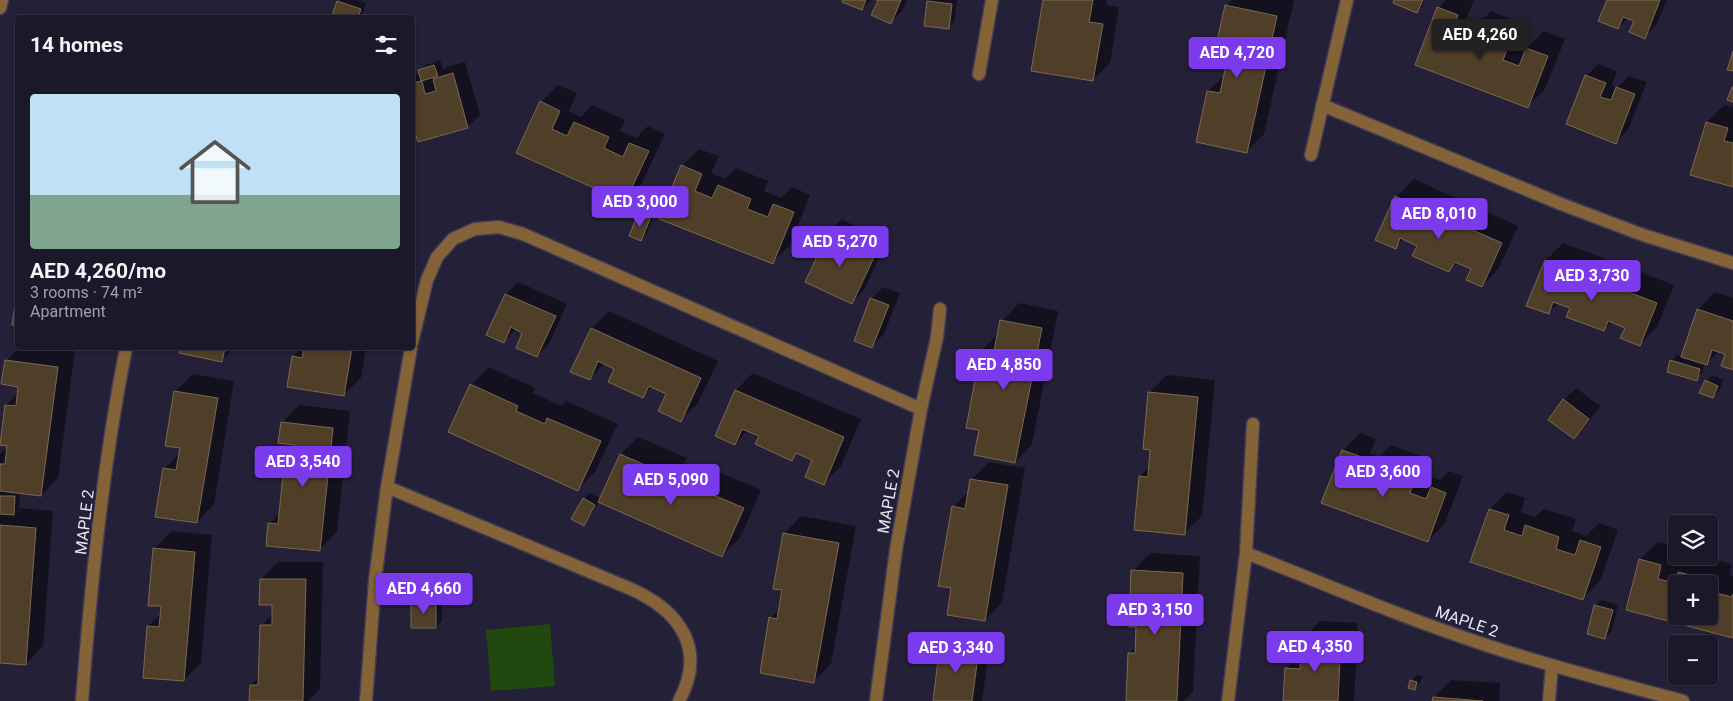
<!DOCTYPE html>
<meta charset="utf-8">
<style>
body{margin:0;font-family:Roboto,sans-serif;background:#282535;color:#f1f3f6;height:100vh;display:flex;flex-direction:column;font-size:19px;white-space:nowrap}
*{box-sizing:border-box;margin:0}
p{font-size:16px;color:#a0a0a8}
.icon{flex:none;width:28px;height:28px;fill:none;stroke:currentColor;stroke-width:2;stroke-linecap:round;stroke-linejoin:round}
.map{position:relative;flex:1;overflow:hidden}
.drawer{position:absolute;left:15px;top:15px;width:400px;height:335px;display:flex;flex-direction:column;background:#1b1829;border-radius:5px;box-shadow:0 1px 4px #0004,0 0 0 1px #393746}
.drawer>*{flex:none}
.buttons{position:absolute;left:1668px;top:515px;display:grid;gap:10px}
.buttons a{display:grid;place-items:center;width:50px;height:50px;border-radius:5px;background:#1b1829;box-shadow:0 1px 4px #0004,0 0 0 1px #393746;font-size:25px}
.price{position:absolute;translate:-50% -42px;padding:0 11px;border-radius:5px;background:#7c3aed;color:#fff;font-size:16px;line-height:32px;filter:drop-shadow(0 1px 2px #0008)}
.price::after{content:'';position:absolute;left:50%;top:30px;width:15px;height:11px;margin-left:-8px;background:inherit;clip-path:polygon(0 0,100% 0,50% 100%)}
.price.selected{background:#222;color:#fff}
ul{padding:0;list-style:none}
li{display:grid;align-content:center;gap:10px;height:265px;padding:0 15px}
li span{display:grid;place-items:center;height:155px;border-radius:5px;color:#555}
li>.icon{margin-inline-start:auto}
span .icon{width:90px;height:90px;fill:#fffc;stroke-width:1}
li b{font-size:21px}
h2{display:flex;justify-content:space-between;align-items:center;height:60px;padding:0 15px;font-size:21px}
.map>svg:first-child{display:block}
.green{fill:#21480f}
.shadow{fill:#0007;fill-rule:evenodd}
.building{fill:#503f28;stroke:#7b6951;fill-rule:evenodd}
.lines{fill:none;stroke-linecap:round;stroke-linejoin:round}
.minor-casing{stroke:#403c52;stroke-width:15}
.minor{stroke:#846338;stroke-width:12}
.labels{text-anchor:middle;stroke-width:5;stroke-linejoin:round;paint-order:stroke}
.street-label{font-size:16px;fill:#e9e7f6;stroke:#242037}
</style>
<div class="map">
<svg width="1733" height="701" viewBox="0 0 1733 701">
<rect width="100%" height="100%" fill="#242037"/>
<path class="green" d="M 550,624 L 555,686 L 491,691 L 486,630 Z"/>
<path class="shadow" d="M 340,0 L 357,0 L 366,3 L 361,18 L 332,18 Z
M 844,0 L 871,0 L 862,9 Z
M 879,0 L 907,0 L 903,10 L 891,22 Z
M 930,0 L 957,0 L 954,22 L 948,28 L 928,2 Z
M 1044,0 L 1107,0 L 1106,5 L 1119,7 L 1110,63 L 1092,80 Z
M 1232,0 L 1294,0 L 1264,134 L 1247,151 L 1198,141 L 1208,91 L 1226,74 L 1228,64 L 1226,6 Z
M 1395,0 L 1425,0 L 1422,6 L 1416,12 Z
M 1446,0 L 1474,0 L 1466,20 L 1478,24 L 1491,11 L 1526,25 L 1520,42 L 1529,46 L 1544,31 L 1565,39 L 1545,89 L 1528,106 L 1417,64 L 1438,8 Z
M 1608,0 L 1667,0 L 1656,25 L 1644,37 L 1635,21 L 1628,18 L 1618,28 Z
M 440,60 L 443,70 L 446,67 L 465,62 L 480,115 L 468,127 L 412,119 L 412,78 L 420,73 L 420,70 L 426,65 Z
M 1598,64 L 1617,71 L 1612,85 L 1618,87 L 1629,76 L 1647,82 L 1628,130 L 1616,142 L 1586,76 Z
M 558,85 L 577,93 L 569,111 L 581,117 L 592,105 L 625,120 L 620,131 L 636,138 L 648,126 L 665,134 L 642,183 L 625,201 L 518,152 L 541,102 Z
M 1724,105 L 1733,107 L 1733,186 L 1707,122 Z
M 699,149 L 719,156 L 711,173 L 725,179 L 736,168 L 768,181 L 764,191 L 781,198 L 792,187 L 810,195 L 790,245 L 772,262 L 661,218 L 682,166 Z
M 1414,179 L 1518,226 L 1499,268 L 1482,286 L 1472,268 L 1458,262 L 1449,271 L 1419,245 L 1404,238 L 1395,247 L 1396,197 Z
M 645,209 L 655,213 L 647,233 L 641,239 L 639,215 Z
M 842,219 L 858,228 L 853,238 L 862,242 L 872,232 L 888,239 L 864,290 L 852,302 L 806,281 L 830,231 Z
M 1563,243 L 1674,285 L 1657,327 L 1640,344 L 1626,327 L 1612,321 L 1603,330 L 1572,308 L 1559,303 L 1548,313 L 1528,305 L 1546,260 Z
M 518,282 L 567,304 L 549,344 L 537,356 L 524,332 L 516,329 L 504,341 L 488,334 L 506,294 Z
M 883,287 L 900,293 L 884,334 L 872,346 L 871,299 Z
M 1715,292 L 1733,298 L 1733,369 L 1727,353 L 1719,351 L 1706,364 L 1705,363 L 1702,373 L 1696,379 L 1671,361 L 1677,355 L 1683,357 L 1698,310 Z
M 1019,303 L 1058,311 L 1032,444 L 1015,462 L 981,429 L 983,349 L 999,333 L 1002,321 Z
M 609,311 L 718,361 L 698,403 L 681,420 L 668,393 L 653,386 L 643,396 L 616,368 L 605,363 L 589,379 L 592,328 Z
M 19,348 L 56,348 L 75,350 L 58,478 L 41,495 L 20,492 L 19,508 L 53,511 L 43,646 L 26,664 L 0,662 L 0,454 L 10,445 L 6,405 L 19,392 L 20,386 L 6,361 Z
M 182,348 L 234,348 L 221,361 L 180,352 Z
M 302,348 L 366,348 L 361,378 L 343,395 L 293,356 Z
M 489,367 L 535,388 L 533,393 L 561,406 L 566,401 L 618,424 L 595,472 L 578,489 L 471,385 Z
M 753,373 L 861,419 L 841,466 L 824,483 L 814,460 L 798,453 L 792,459 L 761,435 L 748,430 L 735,444 L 716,436 L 736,390 Z
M 193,374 L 234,381 L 214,504 L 197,522 L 164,469 L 180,453 L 175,392 Z
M 1167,375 L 1215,380 L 1202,516 L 1184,533 L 1140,476 L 1150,467 L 1152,448 L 1149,393 Z
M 1712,375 L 1723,380 L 1719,391 L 1713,397 L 1706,381 Z
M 1576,388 L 1600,406 L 1586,425 L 1574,437 L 1564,400 Z
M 299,405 L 350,411 L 337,532 L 319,550 L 269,524 L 280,513 L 285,465 L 295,456 L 296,444 L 282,423 Z
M 1360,433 L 1376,439 L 1370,453 L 1379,457 L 1391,445 L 1431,460 L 1426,475 L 1440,480 L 1449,471 L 1463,476 L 1445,523 L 1428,541 L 1323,502 L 1343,450 Z
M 638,437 L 687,458 L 683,465 L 710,476 L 716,471 L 761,490 L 740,538 L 722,555 L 599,501 L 589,518 L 584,524 L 584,499 L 590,493 L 601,499 L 621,454 Z
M 989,462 L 1025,468 L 1002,602 L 985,620 L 953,587 L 953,507 L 970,490 L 972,479 Z
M 1507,492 L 1525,498 L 1521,512 L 1535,517 L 1544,509 L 1576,519 L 1572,531 L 1586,536 L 1599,523 L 1618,530 L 1600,581 L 1582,599 L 1472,561 L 1490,509 Z
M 801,516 L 856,526 L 831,664 L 814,681 L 770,618 L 781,608 L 784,589 L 784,534 Z
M 172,531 L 212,535 L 201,663 L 184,680 L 148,626 L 162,613 L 162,605 L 154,549 Z
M 1658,542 L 1676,547 L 1674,561 L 1688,565 L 1696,556 L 1701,556 L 1732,564 L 1729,575 L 1733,576 L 1733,636 L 1627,609 L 1640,559 ZM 1676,584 L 1709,584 L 1709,616 L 1676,616 Z
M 1150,553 L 1200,556 L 1193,692 L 1184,701 L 1127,701 L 1129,654 L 1137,646 L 1138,626 L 1133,571 Z
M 278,562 L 323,562 L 320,689 L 308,701 L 250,701 L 251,685 L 260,676 L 261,625 L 274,613 L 274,604 L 261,579 Z
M 418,598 L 442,598 L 442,621 L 436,627 L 412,604 Z
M 1601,600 L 1618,605 L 1611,632 L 1605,638 L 1595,606 Z
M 1320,621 L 1358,623 L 1354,701 L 1284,701 L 1286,669 L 1302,653 L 1303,639 Z
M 953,633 L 991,638 L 982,701 L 934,701 L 941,645 Z
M 1417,675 L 1422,676 L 1420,683 L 1414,688 L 1411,681 Z
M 1451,680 L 1500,683 L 1499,701 L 1434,701 L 1434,697 Z"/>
<path class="building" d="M 843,0 L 866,0 L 862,10 L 842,2 Z
M 876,0 L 901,0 L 891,24 L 871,15 L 878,1 Z
M 1043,0 L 1093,0 L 1089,22 L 1103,24 L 1093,81 L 1031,71 Z
M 1394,0 L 1423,0 L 1417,13 L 1393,3 Z
M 1607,0 L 1660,0 L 1645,39 L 1629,32 L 1634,21 L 1623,17 L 1618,29 L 1598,21 Z
M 337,1 L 361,9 L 358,18 L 331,18 Z
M 927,1 L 952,4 L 949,29 L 924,26 Z
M 1225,5 L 1277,16 L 1247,153 L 1196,142 L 1207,91 L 1220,93 L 1226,65 L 1212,63 Z
M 1437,7 L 1458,15 L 1450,37 L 1467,44 L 1473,28 L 1510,42 L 1503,60 L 1519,66 L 1526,48 L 1548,56 L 1528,108 L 1415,65 Z
M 1733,51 L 1733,71 L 1727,70 Z
M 434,65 L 438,76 L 421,81 L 418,70 Z
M 453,73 L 468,128 L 418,142 L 412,124 L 412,83 L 422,81 L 425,94 L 436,91 L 433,79 Z
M 1585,75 L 1606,83 L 1600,97 L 1611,100 L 1616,87 L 1635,94 L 1616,144 L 1566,124 Z
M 1732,87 L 1733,87 L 1733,102 L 1727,100 Z
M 540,101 L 560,111 L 552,129 L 567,136 L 574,122 L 609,137 L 604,148 L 623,157 L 629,143 L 649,151 L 625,202 L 516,153 Z
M 1706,122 L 1728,128 L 1724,141 L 1733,143 L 1733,187 L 1690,175 Z
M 681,165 L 702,174 L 695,191 L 712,198 L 718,185 L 751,199 L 747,209 L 768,217 L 773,204 L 794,212 L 773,264 L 659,219 Z
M 1395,196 L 1502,243 L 1482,287 L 1466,280 L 1471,269 L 1455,262 L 1449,272 L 1412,256 L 1417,246 L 1400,238 L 1396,249 L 1375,240 Z
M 638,214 L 650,219 L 641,241 L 629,236 Z
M 829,231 L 847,240 L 842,250 L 854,256 L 859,243 L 877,251 L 852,304 L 805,282 Z
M 1545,260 L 1657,303 L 1640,346 L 1620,338 L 1625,328 L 1608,321 L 1604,331 L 1566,317 L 1570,308 L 1553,302 L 1549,314 L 1526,306 Z
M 505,294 L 556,316 L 537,357 L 516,348 L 522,333 L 511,327 L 504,343 L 486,335 Z
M 16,297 L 18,297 L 18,326 L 12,325 Z
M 870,298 L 889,305 L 872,348 L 854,341 Z
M 1697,309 L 1733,321 L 1733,370 L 1721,366 L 1725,354 L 1712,350 L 1707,365 L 1681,357 Z
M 1000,320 L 1042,328 L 1015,463 L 974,455 L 979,430 L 966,428 L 981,349 L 994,351 Z
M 591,328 L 701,378 L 681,422 L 658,411 L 666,394 L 649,386 L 643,398 L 608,382 L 614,369 L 598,361 L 590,380 L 570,372 Z
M 180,348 L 225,348 L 222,362 L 179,353 Z
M 304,348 L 352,348 L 344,396 L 287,387 L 292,356 L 302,358 Z
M 5,360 L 58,367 L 41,496 L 0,491 L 0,464 L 5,464 L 7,446 L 0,445 L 5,405 L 16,406 L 18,387 L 1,384 Z
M 1670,360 L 1700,369 L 1697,381 L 1667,372 Z
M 1705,380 L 1718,386 L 1713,398 L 1699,393 Z
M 470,384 L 518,406 L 516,411 L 545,424 L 547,418 L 601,441 L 578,491 L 448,432 Z
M 735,390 L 844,437 L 824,485 L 805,477 L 812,460 L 796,453 L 792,461 L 755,444 L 759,436 L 742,429 L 735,445 L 715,436 Z
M 174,391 L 218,398 L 197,523 L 155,517 L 163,468 L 176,470 L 180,448 L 165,446 Z
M 1148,392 L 1198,397 L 1185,535 L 1134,530 L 1139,476 L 1148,477 L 1150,450 L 1143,449 Z
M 1563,399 L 1589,419 L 1574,439 L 1548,420 Z
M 281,422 L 333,428 L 320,551 L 266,546 L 268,523 L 278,524 L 284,465 L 293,466 L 295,445 L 278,443 Z
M 1342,450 L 1359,456 L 1354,471 L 1367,476 L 1372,462 L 1415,478 L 1410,493 L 1426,499 L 1431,487 L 1446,493 L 1428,542 L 1321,503 Z
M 620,454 L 670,476 L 667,483 L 694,494 L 697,488 L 744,508 L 722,557 L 598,502 Z
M 970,479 L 1008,485 L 985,621 L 947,615 L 951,588 L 938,586 L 952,506 L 965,509 Z
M 0,496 L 15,496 L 14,515 L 0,514 Z
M 583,498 L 595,505 L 584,526 L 571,519 Z
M 1489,509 L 1509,515 L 1504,530 L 1522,536 L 1525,525 L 1559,537 L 1556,549 L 1575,555 L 1580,540 L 1601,547 L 1583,600 L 1470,562 Z
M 0,525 L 36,528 L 26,665 L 0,663 Z
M 783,533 L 839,543 L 814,683 L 760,673 L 769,617 L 777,619 L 782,590 L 773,589 Z
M 153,548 L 195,552 L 184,681 L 143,678 L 147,626 L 159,627 L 161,606 L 148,606 Z
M 1639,559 L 1661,565 L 1658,579 L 1676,583 L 1678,572 L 1715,581 L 1712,592 L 1732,597 L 1733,594 L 1733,638 L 1626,610 ZM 1676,584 L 1709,584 L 1709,616 L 1676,616 Z
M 1131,570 L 1183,573 L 1177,701 L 1126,701 L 1128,653 L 1135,653 L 1136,627 L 1129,627 Z
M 260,579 L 306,579 L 303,701 L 249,701 L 250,685 L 258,685 L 260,625 L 272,625 L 272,605 L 259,605 Z
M 411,603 L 436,603 L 436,628 L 411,628 Z
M 1594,605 L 1613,610 L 1605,639 L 1587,634 Z
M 1302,638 L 1341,640 L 1338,701 L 1283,701 L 1285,668 L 1300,669 Z
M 940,644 L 979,649 L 972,701 L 933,701 Z
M 1410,680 L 1417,682 L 1415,690 L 1408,688 Z
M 1433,697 L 1483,701 L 1432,701 Z"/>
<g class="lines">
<defs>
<path id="minor" d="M 0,8 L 2,0
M 979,74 L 992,0
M 1322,105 L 1561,204 L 1643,235 L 1733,263
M 1311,155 L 1347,0
M 412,342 L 427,280 L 437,257 L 453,239 L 475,229 L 499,227 L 523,234 L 921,409
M 387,487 L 631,589 C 680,611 707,649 679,701
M 1246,553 C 1325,584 1403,618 1483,644 C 1548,666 1616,683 1683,701
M 82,701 C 91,583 103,464 126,348
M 366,701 L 375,580 L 387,487 L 411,348
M 876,701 L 896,550 L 921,409 L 937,337 L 940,309
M 1228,701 L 1246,553 L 1253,424
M 1549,701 L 1552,665"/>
</defs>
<use href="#minor" class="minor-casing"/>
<use href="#minor" class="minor"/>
</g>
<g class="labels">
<g class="street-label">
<text transform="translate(888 501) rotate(-80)" y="6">MAPLE 2</text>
<text transform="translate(84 522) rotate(-83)" y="6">MAPLE 2</text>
<text transform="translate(1467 621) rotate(19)" y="6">MAPLE 2</text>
</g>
</g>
</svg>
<div class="buttons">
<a><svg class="icon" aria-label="layers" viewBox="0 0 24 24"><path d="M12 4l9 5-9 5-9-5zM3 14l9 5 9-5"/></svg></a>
<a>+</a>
<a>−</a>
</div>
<b class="price selected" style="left:1480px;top:61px">AED 4,260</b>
<b class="price" style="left:1237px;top:79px">AED 4,720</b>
<b class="price" style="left:640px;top:228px">AED 3,000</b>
<b class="price" style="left:1439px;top:240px">AED 8,010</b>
<b class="price" style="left:840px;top:268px">AED 5,270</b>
<b class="price" style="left:1592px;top:302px">AED 3,730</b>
<b class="price" style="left:1004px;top:391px">AED 4,850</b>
<b class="price" style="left:303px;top:488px">AED 3,540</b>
<b class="price" style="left:1383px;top:498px">AED 3,600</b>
<b class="price" style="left:671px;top:506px">AED 5,090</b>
<b class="price" style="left:424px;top:615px">AED 4,660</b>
<b class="price" style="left:1155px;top:636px">AED 3,150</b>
<b class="price" style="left:1315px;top:673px">AED 4,350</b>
<b class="price" style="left:956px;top:674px">AED 3,340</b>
<section class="drawer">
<h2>14 homes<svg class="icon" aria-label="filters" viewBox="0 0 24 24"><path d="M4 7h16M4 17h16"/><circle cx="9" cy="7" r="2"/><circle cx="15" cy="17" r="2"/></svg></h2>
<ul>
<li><span style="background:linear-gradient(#bfe0f5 65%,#7fa58c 0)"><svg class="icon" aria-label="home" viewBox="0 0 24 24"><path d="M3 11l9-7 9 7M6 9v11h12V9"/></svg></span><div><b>AED 4,260/mo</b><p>3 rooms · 74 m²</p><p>Apartment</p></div></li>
</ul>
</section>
</div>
